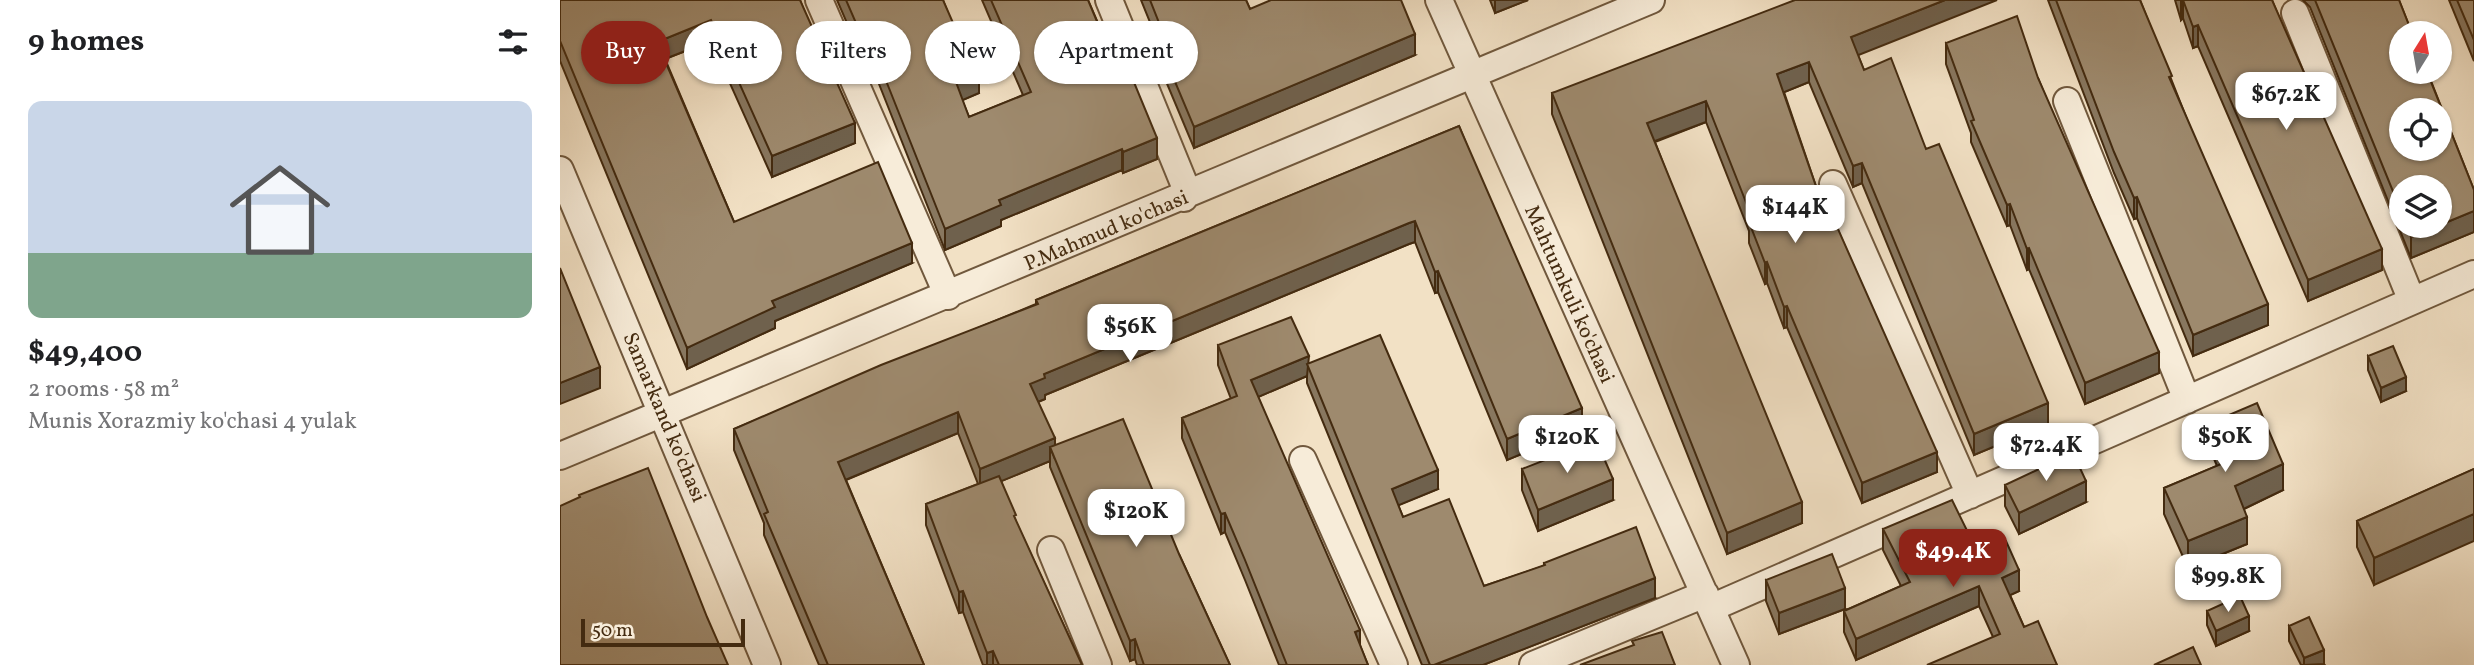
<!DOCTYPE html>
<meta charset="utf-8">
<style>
body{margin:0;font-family:Vollkorn,serif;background:#f2f2f2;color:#202124;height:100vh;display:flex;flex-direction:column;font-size:26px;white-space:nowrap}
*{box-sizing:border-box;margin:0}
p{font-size:23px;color:#757577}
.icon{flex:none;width:38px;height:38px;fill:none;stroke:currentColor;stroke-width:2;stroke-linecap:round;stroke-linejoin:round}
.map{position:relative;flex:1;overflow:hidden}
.drawer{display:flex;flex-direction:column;background:#fff;width:560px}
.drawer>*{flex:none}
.hud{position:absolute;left:21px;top:21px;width:665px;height:63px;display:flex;gap:14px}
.needle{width:46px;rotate:11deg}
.controls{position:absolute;left:1829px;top:21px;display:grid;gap:14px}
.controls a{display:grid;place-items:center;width:63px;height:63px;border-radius:50%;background:#fff;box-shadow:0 2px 5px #0004;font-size:35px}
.scale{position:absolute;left:21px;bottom:18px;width:164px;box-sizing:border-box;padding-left:7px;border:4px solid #442b10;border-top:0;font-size:19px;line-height:24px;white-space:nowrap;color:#442b10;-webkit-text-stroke:5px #f7ecd9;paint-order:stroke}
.price{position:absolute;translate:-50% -60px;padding:0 16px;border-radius:14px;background:#fff;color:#222;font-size:23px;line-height:46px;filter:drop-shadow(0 2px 4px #0008)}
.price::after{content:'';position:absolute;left:50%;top:42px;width:21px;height:16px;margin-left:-10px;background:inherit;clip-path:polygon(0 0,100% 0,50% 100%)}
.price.active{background:#8f2418;color:#fff}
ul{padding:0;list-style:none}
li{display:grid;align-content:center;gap:14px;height:371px;padding:0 28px}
li span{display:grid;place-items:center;height:217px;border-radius:14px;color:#555}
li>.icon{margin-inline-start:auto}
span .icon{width:126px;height:126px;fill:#fffc;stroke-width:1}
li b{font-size:30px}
h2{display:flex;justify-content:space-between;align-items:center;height:84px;padding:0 28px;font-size:30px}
.tag{padding:0 24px;border-radius:32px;background:#fff;box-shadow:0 2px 5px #0004;font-size:24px;line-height:63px}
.tag.active{background:#8f2418;color:#fff}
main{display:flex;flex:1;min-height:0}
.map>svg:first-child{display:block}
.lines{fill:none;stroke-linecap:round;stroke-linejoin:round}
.minor-casing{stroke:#70583d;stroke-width:30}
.minor{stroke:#f7ecd9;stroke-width:26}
.wall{fill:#88775f;stroke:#442b10;stroke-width:2;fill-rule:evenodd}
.shaded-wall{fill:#6f614d;stroke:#442b10;stroke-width:2}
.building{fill:#9e8a6e;stroke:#442b10;stroke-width:2;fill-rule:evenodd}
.labels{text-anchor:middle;stroke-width:5;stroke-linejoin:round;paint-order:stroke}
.street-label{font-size:21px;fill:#442b10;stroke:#f7ecd9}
</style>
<main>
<section class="drawer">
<h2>9 homes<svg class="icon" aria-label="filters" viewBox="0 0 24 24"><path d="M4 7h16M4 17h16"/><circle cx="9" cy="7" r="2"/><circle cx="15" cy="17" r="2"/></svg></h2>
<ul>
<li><span style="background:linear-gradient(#c9d6e8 70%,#7fa58c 0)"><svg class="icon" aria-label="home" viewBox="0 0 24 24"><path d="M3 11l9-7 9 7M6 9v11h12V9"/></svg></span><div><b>$49,400</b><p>2 rooms · 58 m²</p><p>Munis Xorazmiy ko'chasi 4 yulak</p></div></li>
</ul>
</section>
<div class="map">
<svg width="1914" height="665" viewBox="0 0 1914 665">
<rect width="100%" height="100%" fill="#f2e1c5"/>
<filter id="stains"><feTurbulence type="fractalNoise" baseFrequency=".00286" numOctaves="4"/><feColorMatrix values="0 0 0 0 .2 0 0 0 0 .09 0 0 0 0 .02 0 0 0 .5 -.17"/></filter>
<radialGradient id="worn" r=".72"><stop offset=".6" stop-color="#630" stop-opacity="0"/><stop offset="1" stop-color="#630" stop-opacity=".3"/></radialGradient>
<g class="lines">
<defs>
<path id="minor" d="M 259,0 L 388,296
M 549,0 L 625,186 L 624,198
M 879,0 L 1176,665
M 1735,13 L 1852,301
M 1507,101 L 1627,400
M 0,170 L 207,665
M 1273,184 L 1410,495
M 0,456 L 1091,0
M 743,460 L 834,665
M 491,550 L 538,665
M 1151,608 L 1914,274
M 973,665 L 1145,594"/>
</defs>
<use href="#minor" class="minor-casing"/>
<use href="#minor" class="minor"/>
</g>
<path class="wall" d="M 0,0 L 240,0 L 295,143 L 212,177 L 151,41 L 105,59 L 174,222 L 352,263 L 215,321 L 215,328 L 127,369 L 0,61 Z
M 277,0 L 383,0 L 419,93 L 402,100 L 409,117 L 463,95 L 422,0 L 528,0 L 597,159 L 563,173 L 562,170 L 441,220 L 441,226 L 385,250 L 317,79 L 312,81 Z
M 581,0 L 686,0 L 690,9 L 855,55 L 634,148 L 600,67 L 600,47 Z
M 930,0 L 968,0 L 935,13 Z
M 1488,0 L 1580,0 L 1708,325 L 1633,356 L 1577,218 L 1574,219 L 1554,173 Z
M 1615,0 L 1712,0 L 1822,270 L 1748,301 L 1638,46 L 1633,48 L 1623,18 L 1621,20 Z
M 1743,0 L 1839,0 L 1914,190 L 1914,232 L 1851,258 L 1750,7 ZM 1841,187 L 1880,226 L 1841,226 Z
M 1889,0 L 1914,0 L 1914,61 Z
M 1386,43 L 1478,78 L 1599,373 L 1525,404 L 1469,269 L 1467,270 L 1450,225 L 1447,226 L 1411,142 L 1411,133 L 1386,64 Z
M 1298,55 L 1304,70 L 1366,149 L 1488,424 L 1414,455 L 1302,183 L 1293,187 L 1249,82 L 1224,92 L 1259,195 L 1377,472 L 1302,503 L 1227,327 L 1224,328 L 1207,283 L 1205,284 L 1189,243 L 1189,231 L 1146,122 L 1095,142 L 1242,523 L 1167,554 L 992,114 L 992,93 Z
M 899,126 L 1022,429 L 947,460 L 878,292 L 875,293 L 855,242 L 849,244 L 485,395 L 485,399 L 478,402 L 495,445 L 619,554 L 670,665 L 577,665 L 575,659 L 570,661 L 490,467 L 490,461 L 441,481 L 456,522 L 522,665 L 423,665 L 403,612 L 399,613 L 366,525 L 366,504 L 418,484 L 398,433 L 286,480 L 364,665 L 259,665 L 204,535 L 204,523 L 174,450 L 174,429 L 476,304 L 476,300 Z
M 658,345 L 749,363 L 878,489 L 838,505 L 843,517 L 924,586 L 984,566 L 984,563 L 1095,598 L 923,665 L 862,665 L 747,383 L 747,376 L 698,397 L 808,665 L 719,665 L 685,580 L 665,532 L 661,534 L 622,438 L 622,418 L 671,399 L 658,365 Z
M 1808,356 L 1846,391 L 1821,402 L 1808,370 Z
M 1650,423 L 1723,490 L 1684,509 L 1687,544 L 1628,568 L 1604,514 L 1604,488 L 1657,466 L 1650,449 Z
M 962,469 L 1053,500 L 978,531 L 962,490 Z
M 1914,469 L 1814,585 L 1797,547 L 1797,521 Z
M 1445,485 L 1526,502 L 1459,534 L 1445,506 Z
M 1323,529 L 1418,553 L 1459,591 L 1450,595 L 1464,627 L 1497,665 L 1433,637 L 1419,606 L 1296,660 L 1284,632 L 1284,611 L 1341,586 L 1323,550 Z
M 1206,580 L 1285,609 L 1219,634 L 1206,601 Z
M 1647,611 L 1689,631 L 1656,646 L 1647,625 Z
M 1729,626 L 1764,664 L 1741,665 L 1729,641 Z"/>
<path class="shaded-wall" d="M 935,0 L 968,0 L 935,13 Z
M 1385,0 L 1437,0 L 1291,58 L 1291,37 Z
M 1621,0 L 1623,0 L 1623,18 L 1621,20 Z
M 151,20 L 151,41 L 97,62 L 97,42 Z
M 1638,25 L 1638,46 L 1633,48 L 1633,27 Z
M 855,34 L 855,55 L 634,148 L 634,127 Z
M 317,58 L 317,79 L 312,81 L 312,60 Z
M 1249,62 L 1249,82 L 1217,95 L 1217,74 Z
M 419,73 L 419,93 L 396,103 L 396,82 Z
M 1146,101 L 1146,122 L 1087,144 L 1087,123 Z
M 295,123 L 295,143 L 212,177 L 212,156 Z
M 597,138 L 597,159 L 563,173 L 563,152 Z
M 562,149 L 562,170 L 441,220 L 441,226 L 385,250 L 385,229 L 439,200 Z
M 1302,163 L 1302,183 L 1293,187 L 1293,166 Z
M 1577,197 L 1577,218 L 1574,219 L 1574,198 Z
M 1450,204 L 1450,225 L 1447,226 L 1447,205 Z
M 1914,211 L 1914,232 L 1851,258 L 1851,237 Z
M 855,221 L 855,242 L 849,244 L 485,395 L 485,399 L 470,405 L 470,384 L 484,374 L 849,223 Z
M 352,243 L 352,263 L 215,321 L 215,328 L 127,369 L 127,348 L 212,301 Z
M 1469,248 L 1469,269 L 1467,270 L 1467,249 Z
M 1822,249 L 1822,270 L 1748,301 L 1748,280 Z
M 1207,262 L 1207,283 L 1205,284 L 1205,263 Z
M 878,271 L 878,292 L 875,293 L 875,272 Z
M 1708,304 L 1708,325 L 1633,356 L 1633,335 Z
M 1227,306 L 1227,327 L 1224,328 L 1224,307 Z
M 1599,352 L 1599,373 L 1525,404 L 1525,383 Z
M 749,356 L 747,376 L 691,400 L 691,380 Z
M 40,367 L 40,388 L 0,404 L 0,383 Z
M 1846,377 L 1846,391 L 1821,402 L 1821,388 Z
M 1488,403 L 1488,424 L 1414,455 L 1414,434 Z
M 1022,408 L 1022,429 L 947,460 L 947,439 Z
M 398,412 L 398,433 L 278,483 L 278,462 Z
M 495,438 L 495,459 L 490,447 L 490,461 L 420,490 L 420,469 Z
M 1377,452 L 1377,472 L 1302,503 L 1302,483 Z
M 1723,464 L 1723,490 L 1675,513 L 1675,486 Z
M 878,470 L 878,489 L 832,508 L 832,489 Z
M 1053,479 L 1053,500 L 978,531 L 978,510 Z
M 1526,481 L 1526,502 L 1459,534 L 1459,513 Z
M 1242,502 L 1242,523 L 1167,554 L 1167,533 Z
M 665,513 L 665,532 L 661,534 L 661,514 Z
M 1914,514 L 1914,541 L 1814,585 L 1814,558 Z
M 1687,517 L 1687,544 L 1628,568 L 1628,541 Z
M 1459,570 L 1459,591 L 1442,599 L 1442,578 Z
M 1095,578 L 1095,598 L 923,665 L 874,665 Z
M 1419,586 L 1419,606 L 1296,660 L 1296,639 Z
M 1285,588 L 1285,609 L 1219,634 L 1219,613 Z
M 403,591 L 403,612 L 399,613 L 399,592 Z
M 1689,616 L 1689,631 L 1656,646 L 1656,631 Z
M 800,630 L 800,650 L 795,632 Z
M 575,639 L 575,659 L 570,661 L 570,641 Z
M 1764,650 L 1764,664 L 1744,665 L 1744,658 Z
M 433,651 L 433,665 L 427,665 L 427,653 Z"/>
<path class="building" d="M 0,0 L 240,0 L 295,123 L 212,156 L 151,20 L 97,42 L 174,222 L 318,162 L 352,243 L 212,301 L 215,307 L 127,348 L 0,41 Z
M 286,0 L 383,0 L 397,32 L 402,30 L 419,73 L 396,82 L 409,117 L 471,92 L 431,0 L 528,0 L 554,62 L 564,58 L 597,138 L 563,152 L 562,149 L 439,200 L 441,205 L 385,229 L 317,58 L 312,60 Z
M 590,0 L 686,0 L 690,9 L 711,0 L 841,0 L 855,34 L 634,127 L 600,46 L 607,43 Z
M 1235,0 L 1385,0 L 1291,37 L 1304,70 L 1331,58 L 1366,149 L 1379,144 L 1488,403 L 1414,434 L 1302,163 L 1293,166 L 1249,62 L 1217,74 L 1259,195 L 1262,193 L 1377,452 L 1302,483 L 1227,306 L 1224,307 L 1207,262 L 1205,263 L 1189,222 L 1193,220 L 1146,101 L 1087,123 L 1242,502 L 1167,533 L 992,93 Z
M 1496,0 L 1580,0 L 1612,76 L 1609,77 L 1708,304 L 1633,335 L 1577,197 L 1574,198 L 1554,152 Z
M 1623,0 L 1712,0 L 1822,249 L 1748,280 L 1638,25 L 1633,27 Z
M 1755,0 L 1839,0 L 1852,33 L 1841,33 L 1841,72 L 1867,72 L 1914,190 L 1914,211 L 1880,225 L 1880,187 L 1841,187 L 1841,211 ZM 1841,110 L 1880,110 L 1880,149 L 1841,149 Z
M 1897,0 L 1914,0 L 1914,40 Z
M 1457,16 L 1478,78 L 1599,352 L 1525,383 L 1469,248 L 1467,249 L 1450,204 L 1447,205 L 1411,121 L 1414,120 L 1386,43 Z
M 899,126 L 1022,408 L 947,439 L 878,271 L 875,272 L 855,221 L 849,223 L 484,374 L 485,378 L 470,384 L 495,438 L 420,469 L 398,412 L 278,462 L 364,665 L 268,665 L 204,514 L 208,512 L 174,429 L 321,365 L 478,304 L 476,300 Z
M 1847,226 L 1878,226 L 1851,237 Z
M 0,268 L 40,367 L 0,383 Z
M 731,317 L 749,356 L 691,380 L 800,630 L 795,632 L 808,665 L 727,665 L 685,560 L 665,513 L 661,514 L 622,418 L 677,396 L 658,345 Z
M 820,335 L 878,470 L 832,489 L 843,517 L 889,499 L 924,586 L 985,565 L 984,563 L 1076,527 L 1095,578 L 874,665 L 870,665 L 747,364 Z
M 1833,346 L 1846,377 L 1821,388 L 1808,356 Z
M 1697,403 L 1723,464 L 1675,486 L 1687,517 L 1628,541 L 1604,488 L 1666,462 L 1650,423 Z
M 563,419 L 619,554 L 670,665 L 584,665 L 575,639 L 570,641 L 490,447 Z
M 1036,440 L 1053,479 L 978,510 L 962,469 Z
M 1513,453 L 1526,481 L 1459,513 L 1445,485 Z
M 88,468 L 147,617 L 168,665 L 0,665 L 0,506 L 20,497 L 19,495 Z
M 1914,469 L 1914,514 L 1814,558 L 1797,521 Z
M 439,476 L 456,515 L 454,516 L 522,665 L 439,665 L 433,651 L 427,653 L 403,591 L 399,592 L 366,504 Z
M 1392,500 L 1418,553 L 1446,541 L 1459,570 L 1442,578 L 1464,627 L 1478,621 L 1497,665 L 1367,665 L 1440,634 L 1419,586 L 1296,639 L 1284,611 L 1350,582 L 1323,529 Z
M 1272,554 L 1285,588 L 1219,613 L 1206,580 Z
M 1680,596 L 1689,616 L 1656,631 L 1647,611 Z
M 1749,617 L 1764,650 L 1744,658 L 1729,626 Z
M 1102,632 L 1115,665 L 1020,665 L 1074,645 L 1072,641 Z
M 1633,647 L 1641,665 L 1594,665 Z"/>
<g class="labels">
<g class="street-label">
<text transform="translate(546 230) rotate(-23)" y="7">P.Mahmud ko'chasi</text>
<text transform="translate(1010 294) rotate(66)" y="7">Mahtumkuli ko'chasi</text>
<text transform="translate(105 417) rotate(67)" y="7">Samarkand ko'chasi</text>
</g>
</g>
<rect width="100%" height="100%" filter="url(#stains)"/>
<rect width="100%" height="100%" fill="url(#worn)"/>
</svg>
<div class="controls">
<a><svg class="needle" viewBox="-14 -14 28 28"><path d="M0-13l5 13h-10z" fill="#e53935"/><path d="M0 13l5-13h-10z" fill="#757577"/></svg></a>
<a><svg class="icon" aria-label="locate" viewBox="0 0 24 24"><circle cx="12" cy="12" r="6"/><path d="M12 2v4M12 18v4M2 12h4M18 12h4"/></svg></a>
<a><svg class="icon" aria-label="layers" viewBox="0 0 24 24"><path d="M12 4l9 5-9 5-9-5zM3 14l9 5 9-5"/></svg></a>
</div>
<div class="scale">50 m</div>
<b class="price" style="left:1726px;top:132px">$67.2K</b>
<b class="price" style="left:1235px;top:245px">$144K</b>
<b class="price" style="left:570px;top:364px">$56K</b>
<b class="price" style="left:1665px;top:474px">$50K</b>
<b class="price" style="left:1007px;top:475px">$120K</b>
<b class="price" style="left:1486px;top:483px">$72.4K</b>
<b class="price" style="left:576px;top:549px">$120K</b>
<b class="price active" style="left:1393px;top:589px">$49.4K</b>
<b class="price" style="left:1668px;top:614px">$99.8K</b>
<div class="hud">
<a class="tag active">Buy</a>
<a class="tag">Rent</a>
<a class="tag">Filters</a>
<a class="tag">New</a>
<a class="tag">Apartment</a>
</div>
</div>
</main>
